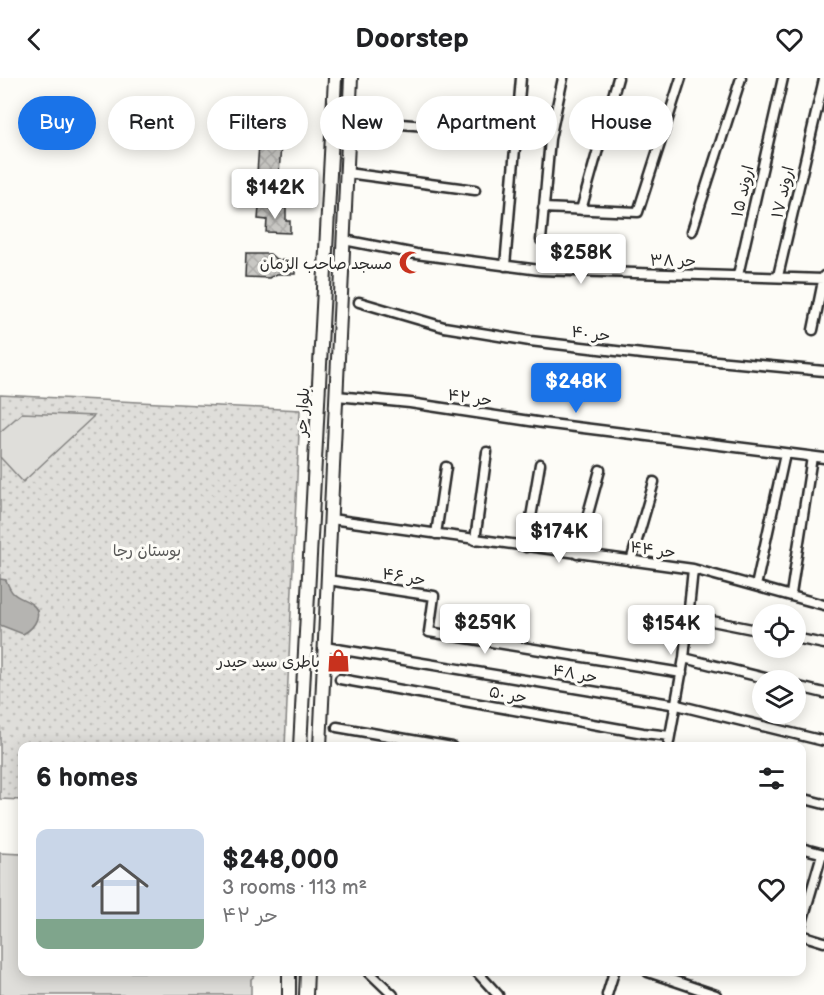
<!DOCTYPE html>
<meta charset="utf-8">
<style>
body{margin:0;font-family:"Balsamiq Sans","Playpen Sans Arabic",sans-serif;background:#f6f6f6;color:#202124;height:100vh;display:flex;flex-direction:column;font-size:22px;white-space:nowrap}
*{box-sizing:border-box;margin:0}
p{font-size:20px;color:#757577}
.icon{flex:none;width:33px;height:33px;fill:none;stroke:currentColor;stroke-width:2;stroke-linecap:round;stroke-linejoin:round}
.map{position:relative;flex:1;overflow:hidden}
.panel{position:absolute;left:18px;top:664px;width:788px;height:234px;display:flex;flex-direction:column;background:#fff;border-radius:12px;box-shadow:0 3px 15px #0003}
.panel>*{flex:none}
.hud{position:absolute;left:18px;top:18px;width:789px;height:54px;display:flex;gap:12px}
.buttons{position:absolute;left:752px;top:526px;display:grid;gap:12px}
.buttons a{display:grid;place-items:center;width:54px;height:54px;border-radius:50%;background:#fff;box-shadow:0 3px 15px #0003;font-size:30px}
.price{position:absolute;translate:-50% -51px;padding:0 14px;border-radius:6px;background:#fff;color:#222;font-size:20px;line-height:39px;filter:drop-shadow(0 2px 3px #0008)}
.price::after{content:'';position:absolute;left:50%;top:36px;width:18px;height:14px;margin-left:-9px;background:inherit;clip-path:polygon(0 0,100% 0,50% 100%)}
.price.active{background:#1a73e8;color:#fff}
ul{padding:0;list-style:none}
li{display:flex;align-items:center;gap:18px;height:150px;padding:0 18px}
li span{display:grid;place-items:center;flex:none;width:168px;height:120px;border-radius:12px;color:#555}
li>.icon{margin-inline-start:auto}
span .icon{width:72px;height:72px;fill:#fffc;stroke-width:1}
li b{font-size:26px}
h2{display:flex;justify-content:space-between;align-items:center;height:72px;padding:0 18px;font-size:26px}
.chip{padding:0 21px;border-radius:27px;background:#fff;box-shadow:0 3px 15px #0003;font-size:21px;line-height:54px}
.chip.active{background:#1a73e8;color:#fff}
header{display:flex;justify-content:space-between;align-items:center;height:78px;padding:0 18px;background:#fff;font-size:27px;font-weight:700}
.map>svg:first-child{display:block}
.grass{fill:url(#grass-dots);stroke:#858482;stroke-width:1.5}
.garden{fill:#dfdeda;stroke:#858482;stroke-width:1.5}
.water{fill:#b5b4b1;stroke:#7e7d7b;stroke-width:1.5}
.building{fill:url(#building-cross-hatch);stroke:#2b2b2b;stroke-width:1.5}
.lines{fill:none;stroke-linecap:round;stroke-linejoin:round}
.minor-casing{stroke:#2b2b2b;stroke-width:13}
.primary-casing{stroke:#2b2b2b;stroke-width:16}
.minor{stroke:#fdfcf7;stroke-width:8}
.primary{stroke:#fdfcf7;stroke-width:12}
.labels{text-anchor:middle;stroke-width:6;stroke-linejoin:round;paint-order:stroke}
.street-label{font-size:16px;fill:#2b2b2b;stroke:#fdfcf7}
.poi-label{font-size:16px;fill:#2b2b2b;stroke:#fdfcf7;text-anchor:end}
.park-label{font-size:16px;fill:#585857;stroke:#fdfcf7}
</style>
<header><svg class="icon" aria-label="back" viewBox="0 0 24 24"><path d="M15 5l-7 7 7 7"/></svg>Doorstep<svg class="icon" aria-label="heart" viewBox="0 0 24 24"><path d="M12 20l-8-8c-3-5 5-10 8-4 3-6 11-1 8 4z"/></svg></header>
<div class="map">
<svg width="824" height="917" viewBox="0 0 824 917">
<defs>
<pattern id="grass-dots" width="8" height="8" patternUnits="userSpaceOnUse" patternTransform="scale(1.5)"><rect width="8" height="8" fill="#dfdeda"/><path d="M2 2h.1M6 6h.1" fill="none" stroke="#c0bfbb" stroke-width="1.8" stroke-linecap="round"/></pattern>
<pattern id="building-cross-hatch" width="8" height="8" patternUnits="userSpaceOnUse" patternTransform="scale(1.5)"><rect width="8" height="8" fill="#c9c8c4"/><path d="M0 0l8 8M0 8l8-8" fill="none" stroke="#adaca9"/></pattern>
</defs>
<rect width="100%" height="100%" fill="#fdfcf7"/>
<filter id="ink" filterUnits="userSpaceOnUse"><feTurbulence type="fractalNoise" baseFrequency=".0167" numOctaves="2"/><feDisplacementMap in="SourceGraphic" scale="12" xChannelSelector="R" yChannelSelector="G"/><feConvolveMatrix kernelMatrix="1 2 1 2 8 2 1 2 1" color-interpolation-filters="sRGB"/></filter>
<g filter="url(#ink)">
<path class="grass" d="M 0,317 L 300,332 L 285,669 L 22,669 L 22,722 L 0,721 Z"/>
<path class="garden" d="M 22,335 L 94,338 L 23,404 L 0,379 L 0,354 Z
M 0,775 L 22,776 L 22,894 L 259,894 L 251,901 L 251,917 L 0,917 Z"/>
<path class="water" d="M 0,501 L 6,502 C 8,507 10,512 13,515 C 18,520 25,521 30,525 C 45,534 35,550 23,556 L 0,547 Z"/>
<path class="building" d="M 260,51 L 282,52 L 279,96 L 257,95 Z
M 259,129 L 286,130 L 286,143 L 290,143 L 290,155 L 266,154 L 267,142 L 258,141 Z
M 246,176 L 270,176 L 277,182 L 295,183 L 295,196 L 277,196 L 269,200 L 245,199 Z"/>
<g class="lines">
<defs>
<path id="minor" d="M 349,42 L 465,51
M 347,95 L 475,112
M 543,130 L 638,134 L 681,0
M 581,132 L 618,0
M 692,153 L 741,0
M 344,162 L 416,176 L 540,192 L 823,201
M 541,162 L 550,61 L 563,0
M 505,188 L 521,0
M 738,197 L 783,0
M 778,198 L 824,1
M 359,224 L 444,249 L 530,263 L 642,276 L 824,293
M 813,252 L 824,198
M 337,318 L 410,325 L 543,345 L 824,380
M 331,441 L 693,491 L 824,527
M 436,456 L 446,389
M 475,462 L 487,374
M 526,469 L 540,386
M 577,476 L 600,392
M 631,483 L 654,404
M 328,502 L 434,518 L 429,554 L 682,595
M 756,508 L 785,376
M 791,516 L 812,379
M 687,538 L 762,553
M 795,560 L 824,566
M 325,569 L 677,627 L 824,663
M 684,580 L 777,603
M 340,601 L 643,655 L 670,658
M 795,608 L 824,615
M 337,649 L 452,669
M 668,669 L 684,580 L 693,491
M 801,720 L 824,726
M 801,770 L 824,776
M 801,848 L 822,776
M 801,857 L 824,864
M 369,894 L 393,917
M 477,894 L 498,917
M 648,894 L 716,917
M 607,917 L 614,894"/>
<path id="primary" d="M 300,669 L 335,0
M 320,669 L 351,0
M 289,917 L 289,894
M 306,917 L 307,894"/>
</defs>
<use href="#minor" class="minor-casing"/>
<use href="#primary" class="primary-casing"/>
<use href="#minor" class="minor"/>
<use href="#primary" class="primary"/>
</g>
</g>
<defs>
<symbol id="mosque-bare" viewBox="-9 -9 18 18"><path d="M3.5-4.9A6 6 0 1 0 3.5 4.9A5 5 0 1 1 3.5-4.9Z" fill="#c8321e" stroke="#fdfcf7" stroke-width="2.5" paint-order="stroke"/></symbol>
<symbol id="shop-bare" viewBox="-9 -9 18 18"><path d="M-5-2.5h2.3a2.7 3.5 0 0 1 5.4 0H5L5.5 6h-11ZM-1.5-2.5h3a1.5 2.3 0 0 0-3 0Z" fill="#c8321e" stroke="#fdfcf7" stroke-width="2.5" paint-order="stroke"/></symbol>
</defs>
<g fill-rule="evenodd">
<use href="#mosque-bare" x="394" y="168" width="33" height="33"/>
<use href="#shop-bare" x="322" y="566" width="33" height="33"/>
</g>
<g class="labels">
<g class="street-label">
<text transform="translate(742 113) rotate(-77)" y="6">اروند ۱۵</text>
<text transform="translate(782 114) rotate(-77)" y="6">اروند ۱۷</text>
<text transform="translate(673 182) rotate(1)" y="6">حر ۳۸</text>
<text transform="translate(591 255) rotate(7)" y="6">حر ۴۰</text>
<text transform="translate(470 319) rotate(8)" y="6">حر ۴۲</text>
<text transform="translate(302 334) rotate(-87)" y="6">بلوار حر</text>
<text transform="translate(653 471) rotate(8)" y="6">حر ۴۴</text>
<text transform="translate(404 498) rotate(9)" y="6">حر ۴۶</text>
<text transform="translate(575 595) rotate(10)" y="6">حر ۴۸</text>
<text transform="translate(508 616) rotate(10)" y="6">حر ۵۰</text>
</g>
<g class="poi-label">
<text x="392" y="191">مسجد صاحب الزمان</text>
<text x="320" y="589">باطری سید حیدر</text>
</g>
<g class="park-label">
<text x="147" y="478">بوستان رجا</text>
</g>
</g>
</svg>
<div class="buttons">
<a><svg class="icon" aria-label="locate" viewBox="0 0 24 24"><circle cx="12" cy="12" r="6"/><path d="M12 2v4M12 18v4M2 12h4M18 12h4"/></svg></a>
<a><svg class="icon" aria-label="layers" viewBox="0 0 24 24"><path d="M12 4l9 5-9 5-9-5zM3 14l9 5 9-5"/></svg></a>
</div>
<b class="price" style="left:275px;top:142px">$142K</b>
<b class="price" style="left:581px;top:207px">$258K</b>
<b class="price active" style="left:576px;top:336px">$248K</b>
<b class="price" style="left:559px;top:486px">$174K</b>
<b class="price" style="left:485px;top:577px">$259K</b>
<b class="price" style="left:671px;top:578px">$154K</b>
<div class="hud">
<a class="chip active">Buy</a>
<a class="chip">Rent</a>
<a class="chip">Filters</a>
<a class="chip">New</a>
<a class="chip">Apartment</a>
<a class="chip">House</a>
</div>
<section class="panel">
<h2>6 homes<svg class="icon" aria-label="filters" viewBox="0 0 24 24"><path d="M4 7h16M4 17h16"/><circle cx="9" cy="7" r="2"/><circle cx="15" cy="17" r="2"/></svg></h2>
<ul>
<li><span style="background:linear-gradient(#c9d6e8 75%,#7fa58c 0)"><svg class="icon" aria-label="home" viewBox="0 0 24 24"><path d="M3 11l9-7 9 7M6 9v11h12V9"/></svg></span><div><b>$248,000</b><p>3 rooms · 113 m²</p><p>حر ۴۲</p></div><svg class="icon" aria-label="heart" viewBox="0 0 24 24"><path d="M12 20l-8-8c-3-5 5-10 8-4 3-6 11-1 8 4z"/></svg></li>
</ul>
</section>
</div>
